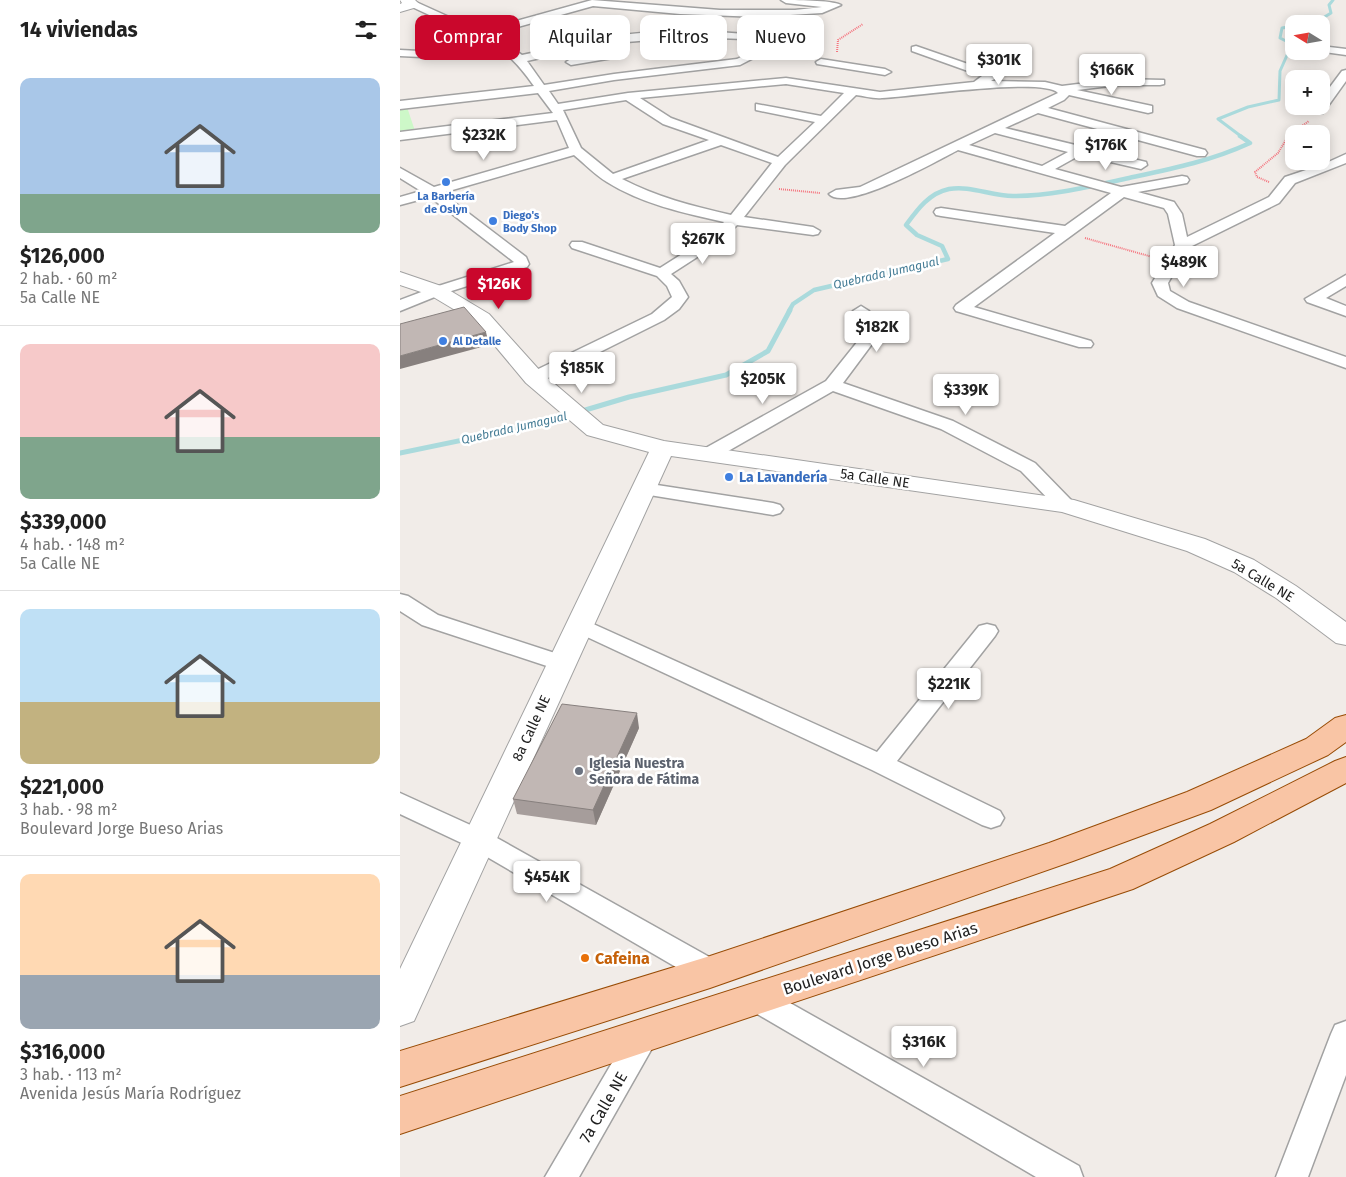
<!DOCTYPE html>
<html lang="es">
<meta charset="utf-8">
<style>
body{margin:0;font-family:"Fira Sans",sans-serif;background:#f6f6f6;color:#222;height:100vh;display:flex;flex-direction:column;font-size:19px;white-space:nowrap}
*{box-sizing:border-box;margin:0}
p{font-size:16px;color:#767676}
.icon{flex:none;width:28px;height:28px;fill:none;stroke:currentColor;stroke-width:2;stroke-linecap:round;stroke-linejoin:round}
.map{position:relative;flex:1;overflow:hidden}
.drawer{display:flex;flex-direction:column;background:#fff;width:400px}
.drawer>*{flex:none}
.banner{position:absolute;left:15px;top:15px;width:475px;height:45px;display:flex;gap:10px}
.needle{width:32px;rotate:281deg}
.fabs{position:absolute;left:885px;top:15px;display:grid;gap:10px}
.fabs a{display:grid;place-items:center;width:45px;height:45px;border-radius:10px;background:#fff;box-shadow:0 2px 12px #0003;font-size:25px}
.price{position:absolute;translate:-50% -42px;padding:0 11px;border-radius:5px;background:#fff;color:#222;font-size:16px;line-height:32px;filter:drop-shadow(0 1px 2px #0008)}
.price::after{content:'';position:absolute;left:50%;top:30px;width:15px;height:11px;margin-left:-8px;background:inherit;clip-path:polygon(0 0,100% 0,50% 100%)}
.price.active{background:#ca072c;color:#fff}
ul{padding:0;list-style:none}
li{display:grid;align-content:center;gap:10px;height:265px;padding:0 20px}
li+li{border-top:1px solid #e0e0e0}
li span{display:grid;place-items:center;height:155px;border-radius:10px;color:#555}
li>.icon{margin-inline-start:auto}
span .icon{width:90px;height:90px;fill:#fffc;stroke-width:1}
li b{font-size:21px}
h2{display:flex;justify-content:space-between;align-items:center;height:60px;padding:0 20px;font-size:21px}
.pill{padding:0 18px;border-radius:10px;background:#fff;box-shadow:0 2px 12px #0003;font-size:18px;line-height:45px}
.pill.active{background:#ca072c;color:#fff}
main{display:flex;flex:1;min-height:0}
.map>svg:first-child{display:block}
.park{fill:#cdf8c8}
.lines{fill:none;stroke-linecap:round;stroke-linejoin:round}
.stream-far2{stroke:#aadadc;stroke-width:3}
.stream-far1{stroke:#aadadc;stroke-width:4.5}
.stream{stroke:#aadadc;stroke-width:5}
.minor-casing{stroke:#a2a2a2;stroke-width:3}
.tertiary-casing{stroke:#a2a2a2;stroke-width:2}
.primary-casing{stroke:#984c06;stroke-width:2}
.path{stroke:#f5757f;stroke-width:2;stroke-dasharray:1 1;stroke-linecap:butt}
.minor{fill:#fff;fill-rule:evenodd}
.tertiary{fill:#fff;fill-rule:evenodd}
.primary{fill:#f9c5a5;fill-rule:evenodd}
.wall{fill:#a69d9b}
.shaded-wall{fill:#87807e}
.building{fill:#c1b7b4;stroke:#87807e}
.shop-dot{fill:#3f7fe0;stroke:#fff;stroke-width:2}
.worship-dot{fill:#6b7280;stroke:#fff;stroke-width:2}
.food-dot{fill:#e8710a;stroke:#fff;stroke-width:2}
.labels{text-anchor:middle;stroke-width:5;stroke-linejoin:round;paint-order:stroke}
.far-shop-label{font-size:11px;font-weight:bold;fill:#366cbe;stroke:#fff;text-anchor:start}
.far-water-label{font-size:12px;font-style:italic;fill:#467d96;stroke:#fff}
.shop-label{font-size:14px;font-weight:bold;fill:#366cbe;stroke:#fff;text-anchor:start}
.street-label{font-size:14px;fill:#212121;stroke:#fff}
.worship-label{font-size:14px;font-weight:bold;fill:#5b616d;stroke:#fff;text-anchor:start}
.near-food-label{font-size:16px;font-weight:bold;fill:#c56008;stroke:#fff;text-anchor:start}
.near-street-label{font-size:16px;fill:#212121;stroke:#fff}
</style>
<main>
<section class="drawer">
<h2>14 viviendas<svg class="icon" aria-label="filters" viewBox="0 0 24 24"><path d="M4 7h16M4 17h16"/><circle cx="9" cy="7" r="2"/><circle cx="15" cy="17" r="2"/></svg></h2>
<ul>
<li><span style="background:linear-gradient(#a9c7e8 75%,#7fa58c 0)"><svg class="icon" aria-label="home" viewBox="0 0 24 24"><path d="M3 11l9-7 9 7M6 9v11h12V9"/></svg></span><div><b>$126,000</b><p>2 hab. · 60 m²</p><p>5a Calle NE</p></div></li>
<li><span style="background:linear-gradient(#f6c9c9 60%,#7fa58c 0)"><svg class="icon" aria-label="home" viewBox="0 0 24 24"><path d="M3 11l9-7 9 7M6 9v11h12V9"/></svg></span><div><b>$339,000</b><p>4 hab. · 148 m²</p><p>5a Calle NE</p></div></li>
<li><span style="background:linear-gradient(#bfe0f5 60%,#c2b280 0)"><svg class="icon" aria-label="home" viewBox="0 0 24 24"><path d="M3 11l9-7 9 7M6 9v11h12V9"/></svg></span><div><b>$221,000</b><p>3 hab. · 98 m²</p><p>Boulevard Jorge Bueso Arias</p></div></li>
<li><span style="background:linear-gradient(#ffd9b3 65%,#9aa5b1 0)"><svg class="icon" aria-label="home" viewBox="0 0 24 24"><path d="M3 11l9-7 9 7M6 9v11h12V9"/></svg></span><div><b>$316,000</b><p>3 hab. · 113 m²</p><p>Avenida Jesús María Rodríguez</p></div></li>
</ul>
</section>
<div class="map">
<svg width="946" height="1177" viewBox="0 0 946 1177">
<rect width="100%" height="100%" fill="#f1ece8"/>
<path class="park" d="M 7,107 L 15,131 L 0,133 L 0,108 Z"/>
<g class="lines">
<path class="stream-far2" d="M 903,24 L 918,21 L 931,13 L 929,5 L 933,0
M 842,137 L 818,119 L 848,107 L 879,100 L 880,71 L 892,44 L 880,38 L 882,28 L 894,26"/>
<path class="stream-far1" d="M 389,311 L 393,304 L 414,290 L 548,259 L 542,246 L 517,235 L 506,225 C 517,210 529,193 549,189 C 570,185 591,196 613,196 C 652,196 692,186 729,178 C 771,169 811,161 850,143 L 840,136"/>
<path class="stream" d="M 0,453 L 135,425 L 229,397 L 326,375 L 368,351 L 390,310"/>
<defs>
<path id="minor" d="M 192,0 L 320,10 L 395,10 L 422,7 L 386,3 L 381,0 C 395,0 431,0 441,5 L 422,13 L 360,17 L 280,14 L 193,6 L 89,35 L 102,41 L 122,55 C 148,50 174,43 201,38 C 260,28 322,30 381,38 L 386,41 L 340,65 L 214,80 L 149,91 L 158,104 L 228,93 L 386,78 L 480,92 L 574,82 L 582,76 L 512,51 L 512,47 L 516,46 L 591,72 L 605,64 L 613,64 L 613,68 L 591,81 L 645,82 L 662,86 L 718,79 L 764,80 L 764,84 L 760,85 L 718,85 L 677,90 L 752,106 L 752,112 L 748,113 L 669,95 L 664,100 L 648,108 L 805,150 L 807,153 L 805,156 L 797,156 L 638,113 L 605,128 L 746,162 L 747,165 L 741,169 L 680,155 L 655,169 L 721,187 L 782,176 L 787,177 L 789,180 L 787,183 L 738,192 L 774,202 L 782,214 L 787,237 L 869,197 L 885,177 L 924,164 L 946,154 L 946,163 L 895,183 L 879,203 L 788,248 L 768,283 L 770,291 L 789,302 L 946,357 L 946,368 L 777,308 L 758,296 L 752,283 L 775,245 L 768,214 L 764,208 L 724,197 L 574,307 L 691,341 L 693,344 L 691,347 L 679,347 L 556,311 L 554,308 L 556,305 L 655,233 L 541,216 L 536,215 L 534,212 L 536,209 L 541,208 L 665,226 L 711,193 L 558,150 C 539,160 445,213 429,194 L 436,190 L 460,187 L 658,93 C 643,77 511,97 482,98 C 474,99 464,96 456,95 L 385,165 L 344,217 L 413,227 L 420,231 L 418,234 L 413,235 L 337,225 L 322,241 L 271,274 L 279,281 L 288,297 L 279,309 L 264,320 L 140,382 L 128,382 L 125,378 L 128,374 L 252,314 L 272,297 L 267,286 L 257,276 L 172,248 L 170,245 L 172,242 L 182,242 L 260,268 L 312,235 L 324,222 C 284,213 242,204 207,182 C 195,175 185,164 174,155 L 42,193 L 126,257 L 129,264 L 127,267 L 42,294 L 0,311 L 0,300 L 32,288 L 114,262 L 30,197 L 0,205 L 0,197 L 21,191 L 0,178 L 0,168 L 34,187 L 169,148 L 157,120 L 0,140 L 0,132 L 153,113 L 138,93 L 0,109 L 0,101 L 134,86 C 118,64 107,51 81,39 L 21,57 L 0,56 L 0,50 L 20,51 L 72,35 L 10,6 L 10,2 L 16,2 L 80,31 ZM 288,37 L 344,39 L 370,43 L 337,59 L 214,74 L 144,85 L 127,61 L 202,44 ZM 386,84 L 444,93 L 421,116 L 356,104 L 356,110 L 415,122 L 378,157 L 271,118 L 240,98 ZM 226,100 L 263,124 L 309,140 L 213,174 L 181,148 L 163,110 ZM 595,133 L 668,152 L 642,166 L 569,145 ZM 321,145 L 372,163 L 331,215 C 292,206 257,197 222,179 Z
M 921,46 L 946,49 L 946,55 L 917,51 L 921,51 Z
M 215,52 L 219,53 L 219,57 L 171,65 L 166,62 L 171,59 Z
M 421,59 L 485,69 L 491,72 L 485,75 L 417,64 L 416,62 Z
M 946,70 L 946,81 L 923,113 L 915,113 L 915,107 L 921,106 L 921,99 L 942,71 Z
M 946,275 L 946,286 L 926,298 L 946,306 L 946,316 L 907,302 L 905,299 Z
M 461,306 L 469,311 L 478,336 L 443,383 L 553,421 L 635,463 L 672,501 L 675,505 L 672,509 L 658,509 L 621,471 L 541,429 L 433,391 L 316,458 L 302,458 L 300,454 L 302,450 L 426,381 L 462,336 L 453,311 Z
M 244,483 L 373,503 L 380,505 L 383,509 L 380,513 L 373,515 L 237,493 L 234,489 L 237,485 Z
M 0,594 L 8,596 L 38,615 L 170,658 L 173,663 L 170,668 L 162,671 L 22,625 L 0,611 Z
M 180,618 L 477,752 L 579,626 L 587,624 L 595,626 L 598,631 L 595,636 L 497,761 L 600,811 L 604,818 L 600,825 L 591,828 L 582,825 L 472,770 L 172,630 L 169,625 L 172,620 Z
M 0,793 L 88,833 L 320,963 L 324,972 L 320,981 L 310,984 L 300,981 L 70,847 L 0,814 Z
M 357,986 L 367,990 L 679,1166 L 683,1177 L 636,1177 L 347,1008 L 342,999 L 347,990 Z
M 946,1021 L 946,1075 L 908,1177 L 876,1177 L 931,1034 L 935,1025 Z
M 244,1023 L 255,1027 L 259,1036 L 179,1177 L 145,1177 L 233,1027 Z"/>
<path id="tertiary" d="M 0,0 L 15,0 L 19,4 L 17,7 L 0,12 L 0,4 L 2,3 Z
M 0,272 L 44,287 L 89,314 L 142,373 L 203,425 L 264,441 L 674,500 L 805,539 L 854,560 L 896,586 L 946,622 L 946,645 L 936,643 L 876,598 L 834,572 L 787,551 L 662,512 L 271,456 L 14,1021 L 0,1026 L 0,969 L 249,452 L 187,435 L 126,383 L 75,322 L 30,295 L 0,285 Z"/>
<path id="primary" d="M 946,715 L 946,742 L 928,755 L 811,810 L 673,861 L 310,988 L 0,1087 L 0,1051 L 310,956 L 649,843 L 787,792 L 906,739 L 935,718 Z
M 946,757 L 946,783 L 834,842 L 733,889 L 0,1134 L 0,1096 L 710,869 L 810,824 L 935,761 Z"/>
</defs>
<use href="#minor" class="minor-casing"/>
<use href="#tertiary" class="tertiary-casing"/>
<use href="#primary" class="primary-casing"/>
<path class="path" d="M 437,52 L 438,40 L 463,24
M 869,182 L 857,177 L 855,172 L 878,153 L 889,135 L 909,121
M 379,189 L 420,193
M 685,238 L 756,258"/>
<use href="#minor" class="minor"/>
<use href="#tertiary" class="tertiary"/>
<use href="#primary" class="primary"/>
</g>
<path class="wall" d="M 239,728 L 196,825 L 117,814 L 113,799 Z"/>
<path class="shaded-wall" d="M 86,332 L 89,345 L 0,369 L 0,356 Z
M 237,713 L 239,728 L 196,825 L 193,810 Z"/>
<path class="building" d="M 64,307 L 86,332 L 0,356 L 0,324 Z
M 162,704 L 237,713 L 193,810 L 113,799 Z"/>
<g class="shop-dot">
<circle cx="46" cy="182" r="5"/>
<circle cx="93" cy="221" r="5"/>
<circle cx="43" cy="341" r="5"/>
<circle cx="329" cy="477" r="5"/>
</g>
<circle class="worship-dot" cx="179" cy="771" r="5"/>
<circle class="food-dot" cx="185" cy="958" r="5"/>
<g class="labels">
<g class="far-shop-label">
<text x="46" y="200" text-anchor="middle">La Barbería<tspan x="46" dy="13">de Oslyn</tspan></text>
<text x="103" y="219">Diego's<tspan x="103" dy="13">Body Shop</tspan></text>
<text x="53" y="345">Al Detalle</text>
</g>
<g class="far-water-label">
<text transform="translate(486 273) rotate(-13)" y="4">Quebrada Jumagual</text>
<text transform="translate(114 428) rotate(-13)" y="4">Quebrada Jumagual</text>
</g>
<g class="shop-label">
<text x="339" y="482">La Lavandería</text>
</g>
<g class="street-label">
<text transform="translate(475 478) rotate(8)" y="5">5a Calle NE</text>
<text transform="translate(863 580) rotate(31)" y="5">5a Calle NE</text>
<text transform="translate(131 728) rotate(-65)" y="5">8a Calle NE</text>
</g>
<g class="worship-label">
<text x="189" y="768">Iglesia Nuestra<tspan x="189" dy="16">Señora de Fátima</tspan></text>
</g>
<g class="near-food-label">
<text x="195" y="964">Cafeina</text>
</g>
<g class="near-street-label">
<text transform="translate(480 958) rotate(-18)" y="6">Boulevard Jorge Bueso Arias</text>
<text transform="translate(203 1107) rotate(-60)" y="6">7a Calle NE</text>
</g>
</g>
</svg>
<div class="fabs">
<a><svg class="needle" viewBox="-14 -14 28 28"><path d="M0-13l5 13h-10z" fill="#e53935"/><path d="M0 13l5-13h-10z" fill="#767676"/></svg></a>
<a>+</a>
<a>−</a>
</div>
<b class="price" style="left:599px;top:86px">$301K</b>
<b class="price" style="left:712px;top:96px">$166K</b>
<b class="price" style="left:84px;top:161px">$232K</b>
<b class="price" style="left:706px;top:171px">$176K</b>
<b class="price" style="left:303px;top:265px">$267K</b>
<b class="price" style="left:784px;top:288px">$489K</b>
<b class="price active" style="left:99px;top:310px">$126K</b>
<b class="price" style="left:477px;top:353px">$182K</b>
<b class="price" style="left:182px;top:394px">$185K</b>
<b class="price" style="left:363px;top:405px">$205K</b>
<b class="price" style="left:566px;top:416px">$339K</b>
<b class="price" style="left:549px;top:710px">$221K</b>
<b class="price" style="left:147px;top:903px">$454K</b>
<b class="price" style="left:524px;top:1068px">$316K</b>
<div class="banner">
<a class="pill active">Comprar</a>
<a class="pill">Alquilar</a>
<a class="pill">Filtros</a>
<a class="pill">Nuevo</a>
</div>
</div>
</main>
